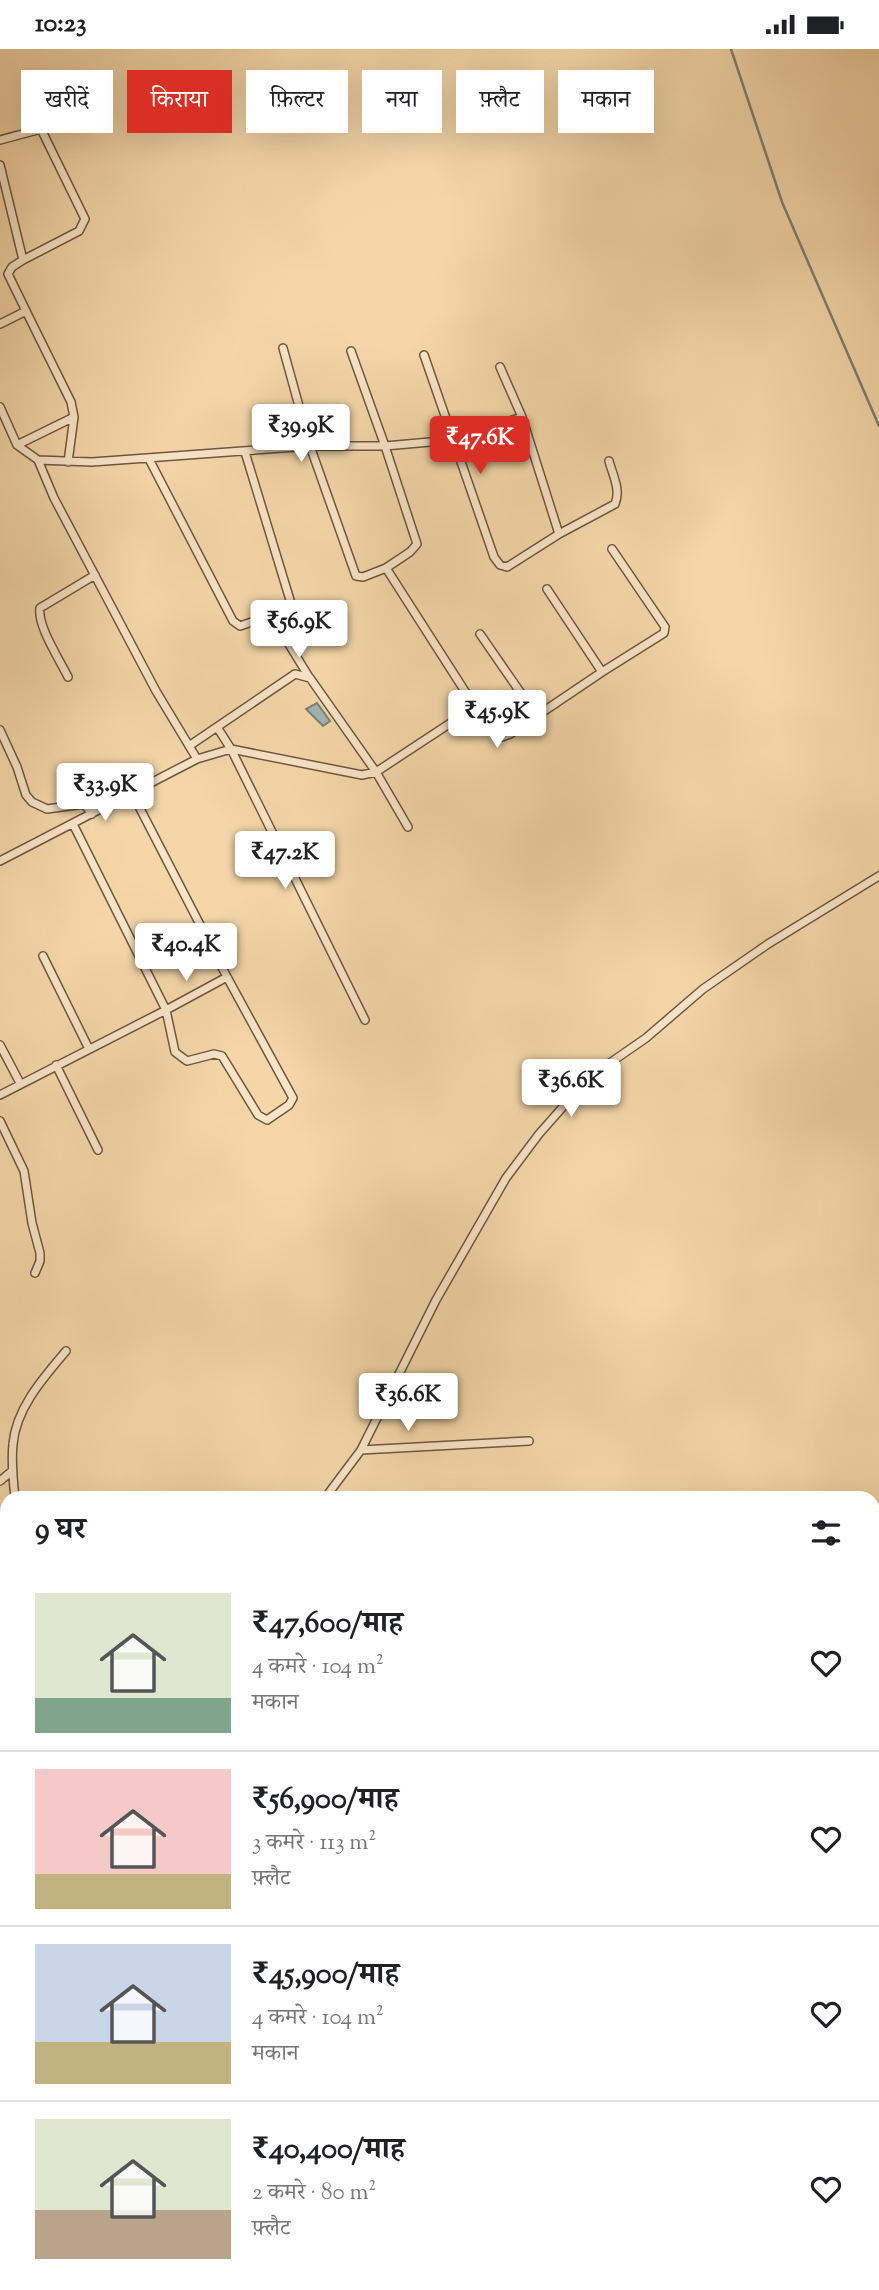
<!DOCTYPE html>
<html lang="hi">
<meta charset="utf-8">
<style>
body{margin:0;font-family:"Sorts Mill Goudy","Noto Serif Devanagari",serif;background:#f6f6f6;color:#202124;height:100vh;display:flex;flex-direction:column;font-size:26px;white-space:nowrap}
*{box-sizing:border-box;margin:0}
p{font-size:23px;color:#757577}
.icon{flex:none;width:38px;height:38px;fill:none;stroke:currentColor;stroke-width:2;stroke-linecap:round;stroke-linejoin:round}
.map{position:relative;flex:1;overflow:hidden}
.sheet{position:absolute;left:0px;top:1442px;width:880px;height:800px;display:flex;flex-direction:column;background:#fff;border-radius:21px 21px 0 0;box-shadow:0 7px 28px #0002}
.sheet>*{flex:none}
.guide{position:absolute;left:21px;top:21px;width:838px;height:63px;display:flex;gap:14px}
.price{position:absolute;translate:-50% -60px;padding:0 16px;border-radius:7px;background:#fff;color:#222;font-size:23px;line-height:46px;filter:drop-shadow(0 2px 4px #0008)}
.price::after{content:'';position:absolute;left:50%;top:42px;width:21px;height:16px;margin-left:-10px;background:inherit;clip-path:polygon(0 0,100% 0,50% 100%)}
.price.current{background:#d93025;color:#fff}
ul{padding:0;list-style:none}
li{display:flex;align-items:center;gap:21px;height:175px;padding:0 35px}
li+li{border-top:2px solid #e0e0e0}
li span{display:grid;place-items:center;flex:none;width:196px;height:140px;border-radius:0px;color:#555}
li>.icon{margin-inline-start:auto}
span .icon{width:84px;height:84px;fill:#fffc;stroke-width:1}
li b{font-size:30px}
h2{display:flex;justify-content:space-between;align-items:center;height:84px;padding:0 35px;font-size:30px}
.pill{padding:0 24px;border-radius:0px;background:#fff;box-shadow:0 7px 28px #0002;font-size:24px;line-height:63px}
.pill.current{background:#d93025;color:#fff}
.status{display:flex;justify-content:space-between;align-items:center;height:49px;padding:0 35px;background:#fff;direction:ltr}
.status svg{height:19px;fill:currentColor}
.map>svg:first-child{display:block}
.water{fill:#a1b6b4;stroke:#7b8077;stroke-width:2}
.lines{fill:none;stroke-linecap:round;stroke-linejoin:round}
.stream{stroke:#7b8077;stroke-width:2.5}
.street-casing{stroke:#6e583e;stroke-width:10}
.secondary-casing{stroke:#412e1b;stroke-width:14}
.street{stroke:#f8e4c7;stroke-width:7}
.secondary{stroke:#f8e4c7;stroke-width:10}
</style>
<div class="status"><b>10:23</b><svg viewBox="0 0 49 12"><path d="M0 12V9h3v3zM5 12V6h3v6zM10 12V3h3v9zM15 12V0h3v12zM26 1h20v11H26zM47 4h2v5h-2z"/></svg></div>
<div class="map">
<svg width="879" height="2241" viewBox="0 0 879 2241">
<rect width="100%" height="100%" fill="#f4d6a9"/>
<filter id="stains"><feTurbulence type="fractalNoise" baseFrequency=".00286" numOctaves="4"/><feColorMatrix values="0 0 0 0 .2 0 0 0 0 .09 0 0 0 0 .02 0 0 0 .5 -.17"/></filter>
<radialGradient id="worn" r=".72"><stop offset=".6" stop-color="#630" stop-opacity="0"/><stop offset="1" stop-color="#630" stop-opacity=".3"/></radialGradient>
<path class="water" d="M 317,654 L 330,672 L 323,677 L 306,660 Z"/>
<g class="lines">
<path class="stream" d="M 731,0 L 782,153 L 879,377"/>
<defs>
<path id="street" d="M 0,91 L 41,80 L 85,170 L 79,182 L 23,211
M 0,116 L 23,211 L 12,218 L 8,225 L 26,262 L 0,275
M 26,262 L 71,353 L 74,368 L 68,413
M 351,302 L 385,397 L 310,397 L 356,527 L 363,528 L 386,519
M 424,306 L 494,508 L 500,516 L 507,518 L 559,485
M 500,318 L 522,368 L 559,485 L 615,455 C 621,441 613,427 609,412
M 0,358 L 17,396 L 38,411 L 54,449 L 156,642 L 197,710
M 17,396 L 74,368
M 149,410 L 233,572 L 240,577 L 286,561 L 290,551 L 245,403
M 38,411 L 92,413 L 310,397 L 283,299
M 547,540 L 602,623
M 271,566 L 309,628
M 480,585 L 536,666
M 68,628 C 60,611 37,577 40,559 L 95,526
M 475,658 L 386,519 L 410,503 L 417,495 L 385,397 L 452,391 L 522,368
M 217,678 L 231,700 L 365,971
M 0,681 L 17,718 L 26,746 L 32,753 L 47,760 L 84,755 L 92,765
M 189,697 L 295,625 L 310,629 L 376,723 L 408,778
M 73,775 L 166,961 L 175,1003 L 187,1012 L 214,1005 L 222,1007 L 258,1066 L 267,1071 L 289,1056 L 293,1049 L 227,928
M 0,812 L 197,710 L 231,700 L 362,726 L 376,723 L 475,658 L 497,687 L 502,688 L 510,685 L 602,623 L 664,584 L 665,578 L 612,500
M 43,907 L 89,1000
M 0,996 L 20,1034
M 56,1016 L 98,1101
M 0,1046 L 166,961 L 227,928 L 132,744
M 0,1072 L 24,1122 L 32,1174 L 40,1204 L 40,1212 L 35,1224
M 361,1401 L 436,1251 L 506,1129 L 539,1085 L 569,1051 L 607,1016 L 646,989 L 703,940 L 768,895 L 879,827
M 0,1432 L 12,1422
M 15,1449 C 13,1431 11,1413 13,1395 C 16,1359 44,1328 66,1302
M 325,1449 L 361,1401 L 529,1392
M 0,1494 L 7,1493
M 0,1688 L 7,1683
M 0,1716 L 7,1725
M 0,1737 L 7,1732
M 873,1750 L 879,1747
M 0,1805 L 7,1812
M 873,1831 L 879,1833
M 873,1877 L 879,1878
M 0,1911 L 7,1909
M 0,1924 L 7,1945
M 241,2235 L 244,2241
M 641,2235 L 643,2241"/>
<path id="secondary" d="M 0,2000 L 7,2001
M 873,2021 L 879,2021"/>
</defs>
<use href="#street" class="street-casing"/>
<use href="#secondary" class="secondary-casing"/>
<use href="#street" class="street"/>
<use href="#secondary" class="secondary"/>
</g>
<rect width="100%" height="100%" filter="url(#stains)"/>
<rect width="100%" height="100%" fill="url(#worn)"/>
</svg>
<b class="price" style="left:301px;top:415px">₹39.9K</b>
<b class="price current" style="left:480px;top:427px">₹47.6K</b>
<b class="price" style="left:299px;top:611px">₹56.9K</b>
<b class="price" style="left:497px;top:701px">₹45.9K</b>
<b class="price" style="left:105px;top:774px">₹33.9K</b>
<b class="price" style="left:285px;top:842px">₹47.2K</b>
<b class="price" style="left:186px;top:934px">₹40.4K</b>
<b class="price" style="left:571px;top:1070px">₹36.6K</b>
<b class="price" style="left:408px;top:1384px">₹36.6K</b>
<div class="guide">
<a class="pill">खरीदें</a>
<a class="pill current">किराया</a>
<a class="pill">फ़िल्टर</a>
<a class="pill">नया</a>
<a class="pill">फ़्लैट</a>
<a class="pill">मकान</a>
</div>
<section class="sheet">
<h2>9 घर<svg class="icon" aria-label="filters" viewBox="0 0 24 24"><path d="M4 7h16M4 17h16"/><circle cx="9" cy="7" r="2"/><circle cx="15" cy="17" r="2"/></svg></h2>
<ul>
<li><span style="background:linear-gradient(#dfe7d0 75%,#7fa58c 0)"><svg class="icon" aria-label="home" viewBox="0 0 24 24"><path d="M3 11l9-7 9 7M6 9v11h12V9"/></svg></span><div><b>₹47,600/माह</b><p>4 कमरे · 104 m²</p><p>मकान</p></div><svg class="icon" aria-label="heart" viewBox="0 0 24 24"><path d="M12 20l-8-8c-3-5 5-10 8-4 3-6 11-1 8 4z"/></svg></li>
<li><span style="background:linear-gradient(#f6c9c9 75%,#c2b280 0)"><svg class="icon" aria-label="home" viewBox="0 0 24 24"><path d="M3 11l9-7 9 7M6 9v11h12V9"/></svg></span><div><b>₹56,900/माह</b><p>3 कमरे · 113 m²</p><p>फ़्लैट</p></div><svg class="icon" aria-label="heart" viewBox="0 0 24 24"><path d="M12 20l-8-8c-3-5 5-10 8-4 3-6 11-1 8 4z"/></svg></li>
<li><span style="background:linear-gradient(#c9d6e8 70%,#c2b280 0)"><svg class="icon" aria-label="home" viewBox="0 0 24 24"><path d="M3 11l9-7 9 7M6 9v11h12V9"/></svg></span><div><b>₹45,900/माह</b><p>4 कमरे · 104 m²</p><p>मकान</p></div><svg class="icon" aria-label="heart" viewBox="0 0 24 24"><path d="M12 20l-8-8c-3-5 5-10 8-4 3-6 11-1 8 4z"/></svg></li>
<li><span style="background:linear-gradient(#dfe7d0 65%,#b9a48a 0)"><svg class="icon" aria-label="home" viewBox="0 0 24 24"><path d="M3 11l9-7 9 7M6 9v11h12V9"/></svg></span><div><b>₹40,400/माह</b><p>2 कमरे · 80 m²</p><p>फ़्लैट</p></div><svg class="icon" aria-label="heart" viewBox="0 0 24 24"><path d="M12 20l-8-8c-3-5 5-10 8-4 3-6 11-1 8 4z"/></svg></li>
</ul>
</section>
</div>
